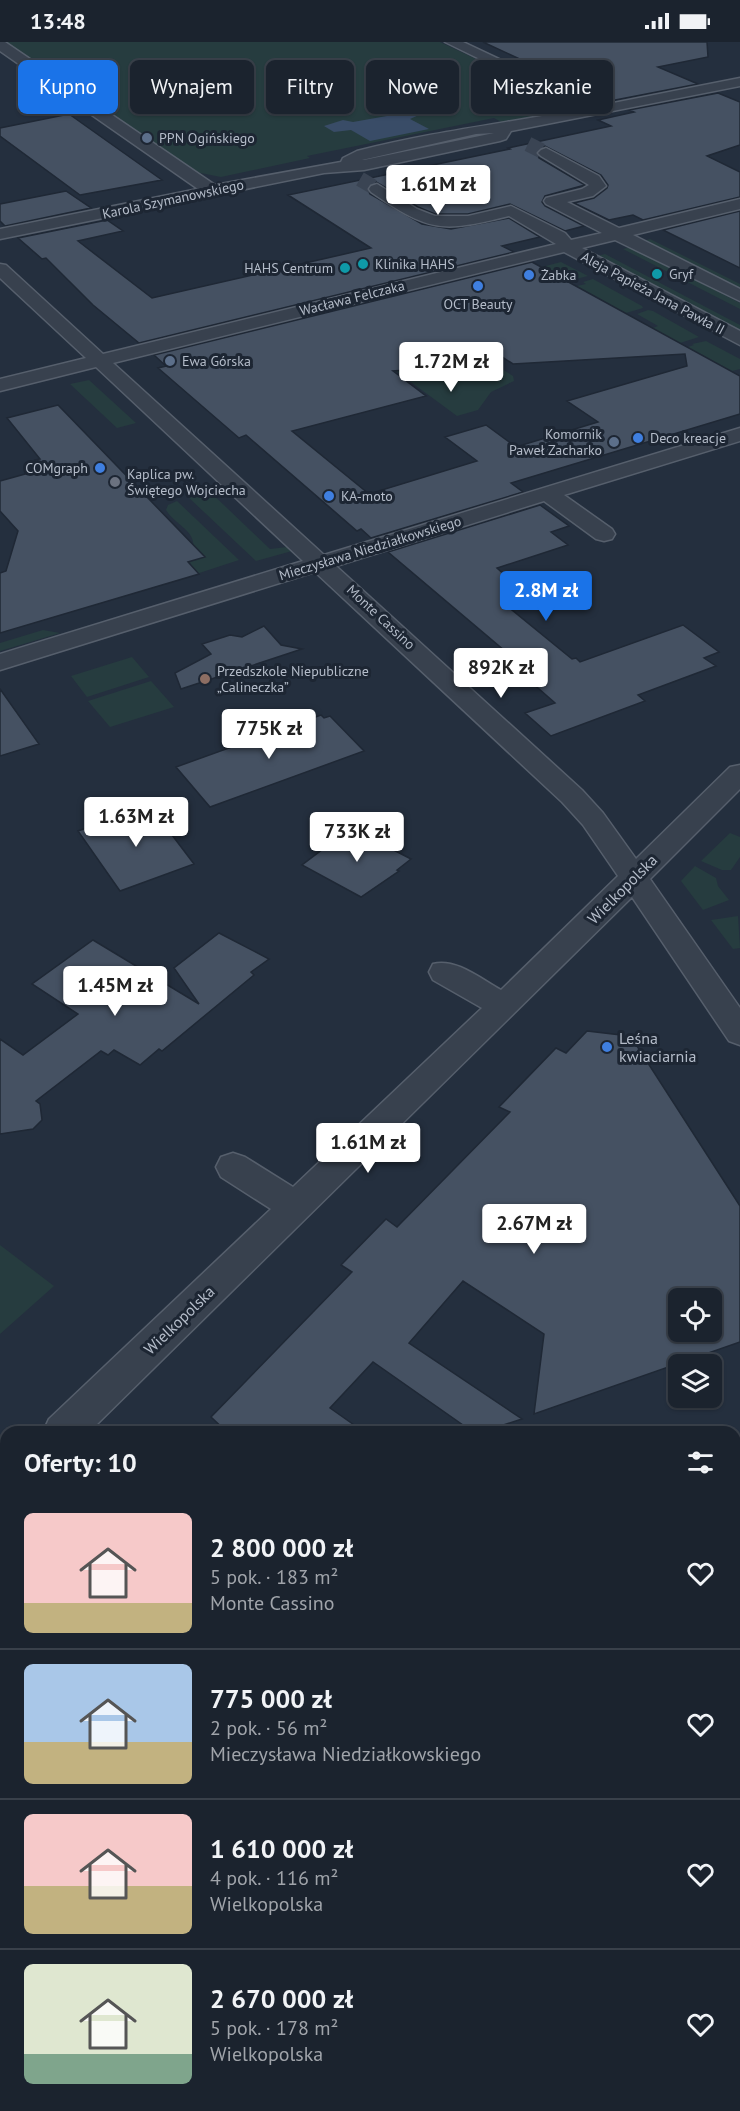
<!DOCTYPE html>
<html lang="pl">
<meta charset="utf-8">
<style>
body{margin:0;font-family:"PT Sans",sans-serif;background:#242b36;color:#f1f3f6;height:100vh;display:flex;flex-direction:column;font-size:22px;white-space:nowrap}
*{box-sizing:border-box;margin:0}
p{font-size:20px;color:#a0a4aa}
.icon{flex:none;width:33px;height:33px;fill:none;stroke:currentColor;stroke-width:2;stroke-linecap:round;stroke-linejoin:round}
.map{position:relative;flex:1;overflow:hidden}
.sheet{position:absolute;left:0px;top:1384px;width:741px;height:686px;display:flex;flex-direction:column;background:#1b232e;border-radius:18px 18px 0 0;box-shadow:0 2px 4px #0004,0 0 0 2px #39404a}
.sheet>*{flex:none}
.banner{position:absolute;left:18px;top:18px;width:705px;height:54px;display:flex;gap:12px}
.tools{position:absolute;left:668px;top:1246px;display:grid;gap:12px}
.tools a{display:grid;place-items:center;width:54px;height:54px;border-radius:9px;background:#1b232e;box-shadow:0 2px 4px #0004,0 0 0 2px #39404a;font-size:30px}
.price{position:absolute;translate:-50% -51px;padding:0 14px;border-radius:6px;background:#fff;color:#222;font-size:20px;line-height:39px;filter:drop-shadow(0 2px 3px #0008)}
.price::after{content:'';position:absolute;left:50%;top:36px;width:18px;height:14px;margin-left:-9px;background:inherit;clip-path:polygon(0 0,100% 0,50% 100%)}
.price.selected{background:#1a73e8;color:#fff}
ul{padding:0;list-style:none}
li{display:flex;align-items:center;gap:18px;height:150px;padding:0 24px}
li+li{border-top:2px solid #39404a}
li span{display:grid;place-items:center;flex:none;width:168px;height:120px;border-radius:9px;color:#555}
li>.icon{margin-inline-start:auto}
span .icon{width:72px;height:72px;fill:#fffc;stroke-width:1}
li b{font-size:26px}
h2{display:flex;justify-content:space-between;align-items:center;height:72px;padding:0 24px;font-size:26px}
.pill{padding:0 21px;border-radius:9px;background:#1b232e;box-shadow:0 2px 4px #0004,0 0 0 2px #39404a;font-size:21px;line-height:54px}
.pill.selected{background:#1a73e8;color:#fff}
.status{display:flex;justify-content:space-between;align-items:center;height:42px;padding:0 30px;background:#1b232e;direction:ltr}
.status svg{height:16px;fill:currentColor}
.map>svg:first-child{display:block}
.green{fill:#263c3f}
.water{fill:#394c67}
.building{fill:#455162;stroke:#1f2835;stroke-width:1.5;fill-rule:evenodd}
.lines{fill:none;stroke-linecap:round;stroke-linejoin:round}
.minor-tunnel{stroke:#3a4453;stroke-width:15;stroke-dasharray:15 8;stroke-linecap:butt}
.minor-casing{stroke:#565f6c;stroke-width:3}
.major-casing{stroke:#414a57;stroke-width:3}
.minor{fill:#38414e;fill-rule:evenodd}
.major{fill:#56606e;fill-rule:evenodd}
.tram{stroke:#5a6575;stroke-width:2}
.service-dot{fill:#5c6f8a;stroke:#1d2633;stroke-width:2}
.culture-dot{fill:#0f9aa8;stroke:#1d2633;stroke-width:2}
.shop-dot{fill:#3f7fe0;stroke:#1d2633;stroke-width:2}
.worship-dot{fill:#6b7280;stroke:#1d2633;stroke-width:2}
.education-dot{fill:#8d6e63;stroke:#1d2633;stroke-width:2}
.labels{text-anchor:middle;stroke-width:6;stroke-linejoin:round;paint-order:stroke}
.far-poi-label{font-size:14px;fill:#b4bcc9;stroke:#1d2633;text-anchor:start}
.far-street-label{font-size:14px;fill:#b4bcc9;stroke:#1d2633}
.street-label{font-size:16px;fill:#b4bcc9;stroke:#1d2633}
.poi-label{font-size:16px;fill:#b4bcc9;stroke:#1d2633;text-anchor:start}
</style>
<div class="status"><b>13:48</b><svg viewBox="0 0 49 12"><path d="M0 12V9h3v3zM5 12V6h3v6zM10 12V3h3v9zM15 12V0h3v12zM26 1h20v11H26zM47 4h2v5h-2z"/></svg></div>
<div class="map">
<svg width="740" height="2069" viewBox="0 0 740 2069">
<rect width="100%" height="100%" fill="#242f3e"/>
<path class="green" d="M 6,0 L 440,0 L 582,67 L 505,82 L 494,76 L 307,114 L 310,116 L 221,135 L 196,130 Z
M 650,197 L 740,242 L 740,247 L 644,199 Z
M 631,205 L 740,261 L 740,267 L 623,207 Z
M 605,212 L 740,283 L 740,289 L 597,214 Z
M 561,220 L 588,234 L 568,239 L 542,225 Z
M 593,237 L 642,264 L 643,266 L 626,271 L 577,244 L 586,242 L 583,240 Z
M 648,268 L 653,269 L 699,295 L 680,301 L 653,286 L 658,284 L 637,272 Z
M 706,299 L 740,317 L 740,327 L 732,329 L 688,305 L 694,303 L 692,302 Z
M 472,308 L 513,334 L 514,339 L 491,350 L 478,368 L 457,374 L 396,329 Z
M 89,338 L 136,381 L 117,386 L 70,342 Z
M 205,445 L 270,507 L 287,505 L 292,509 L 256,519 L 187,454 Z
M 177,459 L 239,518 L 178,538 L 192,525 L 189,518 C 204,490 177,486 166,468 L 168,463 Z
M 43,588 L 60,591 L 0,609 L 0,601 Z
M 132,615 L 149,635 L 87,655 L 71,634 Z
M 151,639 L 174,665 L 110,685 L 88,659 Z
M 730,791 L 740,795 L 740,815 L 731,828 L 722,828 L 701,819 Z
M 695,824 L 716,836 L 718,844 L 729,858 L 703,868 L 681,839 Z
M 738,874 L 740,906 L 733,907 L 711,878 Z
M 0,1203 L 54,1244 L 0,1292 Z"/>
<path class="water" d="M 404,66 L 411,67 L 421,72 L 410,77 L 429,87 L 370,99 L 351,88 L 334,90 L 324,84 L 343,78 L 353,80 L 387,74 L 388,70 Z"/>
<path class="building" d="M 483,0 L 707,0 L 708,15 L 658,25 L 698,42 L 610,59 Z
M 718,51 L 740,60 L 740,103 L 707,114 L 740,130 L 740,155 L 643,178 L 633,173 L 609,178 L 574,161 L 594,156 L 607,146 L 608,143 L 601,133 L 545,104 L 536,109 L 539,116 L 585,143 L 545,154 L 542,160 L 545,164 L 584,184 L 565,189 L 510,162 L 468,172 L 435,172 L 418,165 L 376,140 L 367,146 L 370,152 L 422,182 L 451,187 L 509,176 L 540,195 L 502,204 L 514,210 L 139,301 L 93,263 L 46,216 L 42,217 L 18,196 L 107,178 L 123,189 L 78,199 L 152,256 L 371,206 L 288,153 L 510,107 L 508,106 L 611,84 L 598,78 L 634,70 L 629,68 Z
M 69,72 L 107,99 L 162,138 L 80,153 L 0,94 L 0,86 Z
M 66,149 L 91,166 L 5,184 L 0,179 L 0,162 Z
M 740,169 L 740,226 L 663,188 Z
M 532,220 L 740,334 L 740,372 L 511,441 L 523,450 L 371,496 L 361,487 L 357,489 L 246,393 L 239,396 L 158,326 L 166,324 L 154,313 ZM 493,309 L 513,322 L 685,312 L 687,324 L 567,359 L 598,380 L 516,405 L 486,383 L 445,395 L 477,419 L 369,452 L 292,389 L 426,354 L 393,329 L 476,324 Z
M 58,363 L 205,515 L 188,520 L 199,532 L 0,591 L 0,531 L 6,529 L 18,489 L 0,469 L 0,439 L 43,427 L 35,418 L 40,417 L 7,376 Z
M 540,463 L 569,484 L 551,490 L 568,503 L 497,526 L 530,556 L 507,564 L 572,617 L 576,616 L 580,620 L 683,583 L 719,610 L 704,616 L 716,624 L 638,653 L 645,659 L 551,694 L 525,671 L 555,661 L 530,639 L 537,636 L 388,510 Z
M 264,584 L 281,603 L 302,607 L 181,647 L 175,631 L 211,612 L 202,602 L 230,593 L 242,595 Z
M 0,647 L 39,702 L 0,714 Z
M 321,673 L 324,676 L 330,674 L 364,709 L 210,765 L 176,725 Z
M 150,764 L 194,822 L 120,849 L 78,789 Z
M 351,786 L 411,817 L 397,828 L 399,829 L 361,855 L 302,823 Z
M 219,891 L 269,917 L 251,930 L 254,933 L 162,1009 L 159,1007 L 140,1023 L 114,1008 L 108,1013 L 101,1009 L 36,1059 L 40,1062 L 42,1078 L 33,1087 L 0,1092 L 0,997 L 23,1013 L 78,972 L 32,942 L 93,898 L 199,962 L 174,926 Z
M 587,989 L 621,993 L 621,1003 L 637,1004 L 740,1164 L 740,1300 L 534,1372 L 544,1292 L 463,1239 L 409,1301 L 522,1377 L 482,1390 L 473,1390 L 373,1320 L 330,1366 L 364,1390 L 227,1390 L 211,1375 L 352,1230 L 341,1223 L 386,1177 L 397,1185 L 510,1070 L 499,1065 L 556,1006 L 566,1011 ZM 678,1257 L 711,1257 L 711,1290 L 678,1290 Z"/>
<g class="lines">
<path class="minor-tunnel" d="M 528,102 L 546,111
M 360,137 L 377,147"/>
<defs>
<path id="minor" d="M 0,0 L 5,0 L 215,143 L 341,120 L 343,116 L 357,109 C 431,90 507,81 582,67 L 445,0 L 463,0 L 598,64 L 740,36 L 740,44 L 511,89 L 506,97 L 500,99 L 364,128 L 324,131 L 0,197 L 0,187 L 198,147 L 0,9 ZM 494,91 L 364,118 L 362,118 L 476,92 Z
M 546,106 L 599,134 L 606,144 L 593,154 L 567,160 L 619,186 L 740,157 L 740,167 L 633,193 L 740,247 L 740,259 L 615,198 L 582,206 L 740,289 L 740,303 L 564,210 L 113,321 L 324,513 L 740,386 L 740,399 L 564,453 L 612,487 L 615,492 L 612,497 L 604,499 L 596,497 L 544,459 L 336,524 L 582,748 L 603,771 L 636,817 L 730,725 L 740,723 L 740,747 L 650,837 L 740,966 L 740,1003 L 729,999 L 632,855 L 89,1390 L 43,1390 L 49,1377 L 271,1167 L 221,1135 L 216,1125 L 221,1115 L 233,1111 L 245,1115 L 293,1145 L 482,966 L 433,938 L 429,930 L 433,922 C 456,916 481,937 501,948 L 618,834 L 583,783 L 562,760 L 315,530 L 0,628 L 0,612 L 303,519 L 96,325 L 0,349 L 0,337 L 86,316 L 0,236 L 0,222 L 6,223 L 103,312 L 556,202 L 509,174 C 440,191 430,190 371,150 L 369,147 L 371,144 L 377,142 L 417,167 L 435,174 L 468,174 L 511,164 L 565,191 L 571,198 L 602,191 L 546,162 L 544,159 L 546,156 L 582,147 L 589,143 L 541,114 L 538,111 L 541,108 Z
M 6,1426 L 6,1468 L 0,1470 L 0,1428 Z
M 0,1864 L 6,1865 L 6,1954 L 0,1953 Z
M 735,1927 L 740,1927 L 740,2018 L 735,2018 Z"/>
<path id="major" d="M 0,1786 L 6,1786 L 6,1834 L 0,1834 Z
M 735,1846 L 740,1846 L 740,1896 L 735,1896 Z
M 0,1988 L 6,1988 L 6,2040 L 0,2040 Z
M 511,2064 L 617,2064 L 619,2069 L 513,2069 Z"/>
</defs>
<use href="#minor" class="minor-casing"/>
<use href="#major" class="major-casing"/>
<use href="#minor" class="minor"/>
<use href="#major" class="major"/>
<path class="tram" d="M 0,1889 L 6,1890
M 0,1928 L 6,1929
M 735,1952 L 740,1952
M 735,1991 L 740,1992"/>
</g>
<g class="service-dot">
<circle cx="147" cy="96" r="6"/>
<circle cx="170" cy="319" r="6"/>
<circle cx="614" cy="400" r="6"/>
</g>
<g class="culture-dot">
<circle cx="363" cy="222" r="6"/>
<circle cx="345" cy="226" r="6"/>
<circle cx="657" cy="232" r="6"/>
</g>
<g class="shop-dot">
<circle cx="529" cy="233" r="6"/>
<circle cx="478" cy="244" r="6"/>
<circle cx="638" cy="396" r="6"/>
<circle cx="100" cy="426" r="6"/>
<circle cx="329" cy="454" r="6"/>
<circle cx="607" cy="1005" r="6"/>
</g>
<circle class="worship-dot" cx="115" cy="440" r="6"/>
<circle class="education-dot" cx="205" cy="637" r="6"/>
<g class="labels">
<g class="far-poi-label">
<text x="159" y="101">PPN Ogińskiego</text>
<text x="375" y="227">Klinika HAHS</text>
<text x="333" y="231" text-anchor="end">HAHS Centrum</text>
<text x="669" y="237">Gryf</text>
<text x="541" y="238">Żabka</text>
<text x="478" y="267" text-anchor="middle">OCT Beauty</text>
<text x="182" y="324">Ewa Górska</text>
<text x="602" y="397" text-anchor="end">Komornik<tspan x="602" dy="16">Paweł Zacharko</tspan></text>
<text x="650" y="401">Deco kreacje</text>
<text x="88" y="431" text-anchor="end">COMgraph</text>
<text x="127" y="437">Kaplica pw.<tspan x="127" dy="16">Świętego Wojciecha</tspan></text>
<text x="341" y="459">KA-moto</text>
<text x="217" y="634">Przedszkole Niepubliczne<tspan x="217" dy="16">„Calineczka”</tspan></text>
</g>
<g class="far-street-label">
<text transform="translate(173 157) rotate(-12)" y="5">Karola Szymanowskiego</text>
<text transform="translate(653 251) rotate(28)" y="5">Aleja Papieża Jana Pawła II</text>
<text transform="translate(352 256) rotate(-14)" y="5">Wacława Felczaka</text>
<text transform="translate(370 506) rotate(-17)" y="5">Mieczysława Niedziałkowskiego</text>
<text transform="translate(381 575) rotate(43)" y="5">Monte Cassino</text>
</g>
<g class="street-label">
<text transform="translate(622 847) rotate(-45)" y="6">Wielkopolska</text>
<text transform="translate(179 1278) rotate(-44)" y="6">Wielkopolska</text>
</g>
<g class="poi-label">
<text x="619" y="1002">Leśna<tspan x="619" dy="18">kwiaciarnia</tspan></text>
</g>
</g>
</svg>
<div class="tools">
<a><svg class="icon" aria-label="locate" viewBox="0 0 24 24"><circle cx="12" cy="12" r="6"/><path d="M12 2v4M12 18v4M2 12h4M18 12h4"/></svg></a>
<a><svg class="icon" aria-label="layers" viewBox="0 0 24 24"><path d="M12 4l9 5-9 5-9-5zM3 14l9 5 9-5"/></svg></a>
</div>
<b class="price" style="left:438px;top:174px">1.61M zł</b>
<b class="price" style="left:451px;top:351px">1.72M zł</b>
<b class="price selected" style="left:546px;top:580px">2.8M zł</b>
<b class="price" style="left:501px;top:657px">892K zł</b>
<b class="price" style="left:269px;top:718px">775K zł</b>
<b class="price" style="left:136px;top:806px">1.63M zł</b>
<b class="price" style="left:357px;top:821px">733K zł</b>
<b class="price" style="left:115px;top:975px">1.45M zł</b>
<b class="price" style="left:368px;top:1132px">1.61M zł</b>
<b class="price" style="left:534px;top:1213px">2.67M zł</b>
<div class="banner">
<a class="pill selected">Kupno</a>
<a class="pill">Wynajem</a>
<a class="pill">Filtry</a>
<a class="pill">Nowe</a>
<a class="pill">Mieszkanie</a>
</div>
<section class="sheet">
<h2>Oferty: 10<svg class="icon" aria-label="filters" viewBox="0 0 24 24"><path d="M4 7h16M4 17h16"/><circle cx="9" cy="7" r="2"/><circle cx="15" cy="17" r="2"/></svg></h2>
<ul>
<li><span style="background:linear-gradient(#f6c9c9 75%,#c2b280 0)"><svg class="icon" aria-label="home" viewBox="0 0 24 24"><path d="M3 11l9-7 9 7M6 9v11h12V9"/></svg></span><div><b>2 800 000 zł</b><p>5 pok. · 183 m²</p><p>Monte Cassino</p></div><svg class="icon" aria-label="heart" viewBox="0 0 24 24"><path d="M12 20l-8-8c-3-5 5-10 8-4 3-6 11-1 8 4z"/></svg></li>
<li><span style="background:linear-gradient(#a9c7e8 65%,#c2b280 0)"><svg class="icon" aria-label="home" viewBox="0 0 24 24"><path d="M3 11l9-7 9 7M6 9v11h12V9"/></svg></span><div><b>775 000 zł</b><p>2 pok. · 56 m²</p><p>Mieczysława Niedziałkowskiego</p></div><svg class="icon" aria-label="heart" viewBox="0 0 24 24"><path d="M12 20l-8-8c-3-5 5-10 8-4 3-6 11-1 8 4z"/></svg></li>
<li><span style="background:linear-gradient(#f6c9c9 60%,#c2b280 0)"><svg class="icon" aria-label="home" viewBox="0 0 24 24"><path d="M3 11l9-7 9 7M6 9v11h12V9"/></svg></span><div><b>1 610 000 zł</b><p>4 pok. · 116 m²</p><p>Wielkopolska</p></div><svg class="icon" aria-label="heart" viewBox="0 0 24 24"><path d="M12 20l-8-8c-3-5 5-10 8-4 3-6 11-1 8 4z"/></svg></li>
<li><span style="background:linear-gradient(#dfe7d0 75%,#7fa58c 0)"><svg class="icon" aria-label="home" viewBox="0 0 24 24"><path d="M3 11l9-7 9 7M6 9v11h12V9"/></svg></span><div><b>2 670 000 zł</b><p>5 pok. · 178 m²</p><p>Wielkopolska</p></div><svg class="icon" aria-label="heart" viewBox="0 0 24 24"><path d="M12 20l-8-8c-3-5 5-10 8-4 3-6 11-1 8 4z"/></svg></li>
</ul>
</section>
</div>
